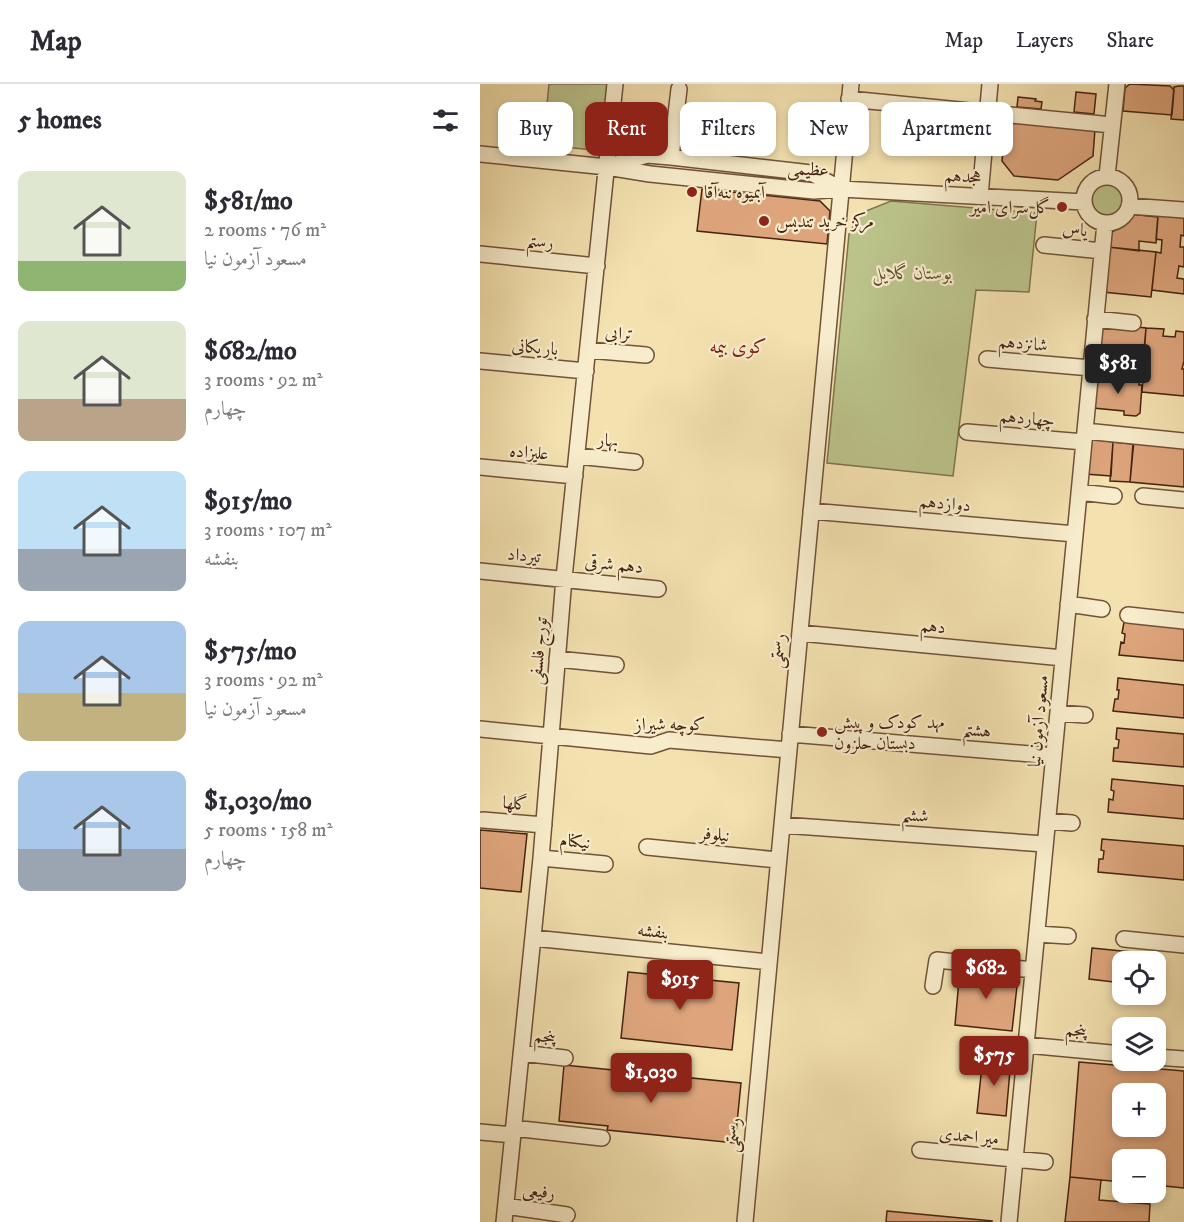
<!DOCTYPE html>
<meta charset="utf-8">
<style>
body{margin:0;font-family:"IM FELL DW Pica",Amiri,serif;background:#f2f2f3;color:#2b2b33;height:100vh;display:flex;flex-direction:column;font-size:22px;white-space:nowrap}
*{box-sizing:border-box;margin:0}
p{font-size:20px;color:#7c7c81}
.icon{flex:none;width:33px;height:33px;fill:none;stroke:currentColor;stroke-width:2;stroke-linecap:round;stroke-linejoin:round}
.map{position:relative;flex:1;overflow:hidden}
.drawer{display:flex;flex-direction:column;background:#fff;width:480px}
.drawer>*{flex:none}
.banner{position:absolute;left:18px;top:18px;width:570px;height:54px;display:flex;gap:12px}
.tools{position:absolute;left:632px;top:867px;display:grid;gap:12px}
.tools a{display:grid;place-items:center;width:54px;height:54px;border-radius:12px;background:#fff;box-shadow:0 3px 9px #0003;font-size:30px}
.price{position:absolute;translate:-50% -51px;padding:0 14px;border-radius:6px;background:#8f2418;color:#fff;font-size:20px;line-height:39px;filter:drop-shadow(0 2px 3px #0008)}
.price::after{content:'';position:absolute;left:50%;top:36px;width:18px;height:14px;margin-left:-9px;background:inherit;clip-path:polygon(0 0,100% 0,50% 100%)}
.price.active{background:#222;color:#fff}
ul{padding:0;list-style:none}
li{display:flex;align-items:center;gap:18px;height:150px;padding:0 18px}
li span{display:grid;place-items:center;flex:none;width:168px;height:120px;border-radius:12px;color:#555}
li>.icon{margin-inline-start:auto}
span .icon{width:72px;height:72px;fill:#fffc;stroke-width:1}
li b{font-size:26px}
h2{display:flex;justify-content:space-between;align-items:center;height:72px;padding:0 18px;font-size:26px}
.chip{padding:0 21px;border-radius:12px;background:#fff;box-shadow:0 3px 9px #0003;font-size:21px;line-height:54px}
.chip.active{background:#8f2418;color:#fff}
header{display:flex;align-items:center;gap:36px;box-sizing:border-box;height:84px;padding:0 30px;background:#fff;border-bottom:2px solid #e1e1e2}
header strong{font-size:28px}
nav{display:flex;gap:33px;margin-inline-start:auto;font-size:21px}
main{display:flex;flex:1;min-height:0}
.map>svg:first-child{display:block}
.green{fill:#bbc38b;stroke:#80734e;stroke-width:1.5}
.building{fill:#dea57c;stroke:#452311;stroke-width:1.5;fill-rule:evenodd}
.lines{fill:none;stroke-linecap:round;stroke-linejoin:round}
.minor-casing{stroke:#705238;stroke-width:18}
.minor{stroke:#f7eccb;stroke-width:15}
.poi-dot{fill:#8f2418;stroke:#f7eccb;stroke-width:2}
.labels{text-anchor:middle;stroke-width:4.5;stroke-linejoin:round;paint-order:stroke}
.street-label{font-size:18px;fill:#452311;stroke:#f7eccb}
.poi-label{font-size:18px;fill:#452311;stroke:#f7eccb;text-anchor:start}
.park-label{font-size:18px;font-style:italic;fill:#624b30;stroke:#f7eccb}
.neighbourhood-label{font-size:20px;fill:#7a1f14;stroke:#f7eccb}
</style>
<header>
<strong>Map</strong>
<nav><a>Map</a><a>Layers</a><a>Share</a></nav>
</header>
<main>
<section class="drawer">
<h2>5 homes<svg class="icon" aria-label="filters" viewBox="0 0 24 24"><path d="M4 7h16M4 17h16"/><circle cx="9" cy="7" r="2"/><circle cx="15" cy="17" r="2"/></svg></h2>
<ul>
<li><span style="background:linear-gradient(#dfe7d0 75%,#8fb573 0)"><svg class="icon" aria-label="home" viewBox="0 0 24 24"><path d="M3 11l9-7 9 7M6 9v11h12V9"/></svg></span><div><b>$581/mo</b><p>2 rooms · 76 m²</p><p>مسعود آزمون نیا</p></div></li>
<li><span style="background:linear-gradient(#dfe7d0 65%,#b9a48a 0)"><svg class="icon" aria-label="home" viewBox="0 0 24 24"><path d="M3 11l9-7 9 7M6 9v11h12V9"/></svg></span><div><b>$682/mo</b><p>3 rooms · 92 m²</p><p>چهارم</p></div></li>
<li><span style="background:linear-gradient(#bfe0f5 65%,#9aa5b1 0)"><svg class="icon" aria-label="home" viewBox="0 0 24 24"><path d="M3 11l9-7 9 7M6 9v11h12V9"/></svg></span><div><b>$915/mo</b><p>3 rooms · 107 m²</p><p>بنفشه</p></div></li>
<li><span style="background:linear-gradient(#a9c7e8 60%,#c2b280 0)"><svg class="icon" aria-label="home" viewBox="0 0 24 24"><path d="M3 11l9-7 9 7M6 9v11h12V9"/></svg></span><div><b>$575/mo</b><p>3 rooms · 92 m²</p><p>مسعود آزمون نیا</p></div></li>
<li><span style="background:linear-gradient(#a9c7e8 65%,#9aa5b1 0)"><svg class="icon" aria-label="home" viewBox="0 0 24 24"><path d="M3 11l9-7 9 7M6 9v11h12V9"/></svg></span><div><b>$1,030/mo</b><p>5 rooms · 158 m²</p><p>چهارم</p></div></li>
</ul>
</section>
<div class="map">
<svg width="704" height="1138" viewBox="0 0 704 1138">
<rect width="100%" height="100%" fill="#f3e1af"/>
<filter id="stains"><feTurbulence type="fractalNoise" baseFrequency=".00333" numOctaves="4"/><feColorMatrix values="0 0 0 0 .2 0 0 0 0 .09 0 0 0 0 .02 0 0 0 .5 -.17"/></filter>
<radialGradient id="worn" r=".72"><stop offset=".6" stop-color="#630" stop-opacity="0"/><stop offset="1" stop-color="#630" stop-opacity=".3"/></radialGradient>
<path class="green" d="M 69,0 L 135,0 L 124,67 L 63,61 Z
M610 115a17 17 0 1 1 34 0a17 17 0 1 1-34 0Z
M 411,117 L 557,129 L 549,208 L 496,206 L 473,392 L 347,379 L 369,150 L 381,129 Z"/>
<path class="building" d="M 650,0 L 690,2 L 694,6 L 692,31 L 643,27 L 645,4 Z
M 699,2 L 704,2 L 704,36 L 691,35 L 694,3 Z
M 596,8 L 616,10 L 614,30 L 594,28 Z
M 538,13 L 556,15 L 555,17 L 562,18 L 561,25 L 537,23 Z
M 535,38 L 615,45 L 613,72 L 578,96 L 534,92 L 522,77 L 525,47 Z
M 222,105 L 340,117 L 350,127 L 347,160 L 217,147 Z
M 650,130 L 678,133 L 676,159 L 659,157 L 659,167 L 629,163 L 630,149 L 641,143 L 647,137 Z
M 678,131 L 704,134 L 704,152 L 701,151 L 700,163 L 704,163 L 704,183 L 699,182 L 697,194 L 704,195 L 704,210 L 672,206 L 676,168 L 681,169 L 682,156 L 676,155 Z
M 628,163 L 676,168 L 671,213 L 623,208 Z
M 619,239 L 666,244 L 663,277 L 616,272 Z
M 666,244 L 684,245 L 683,252 L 695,253 L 696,247 L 704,248 L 704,277 L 702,285 L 704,285 L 704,312 L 662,308 L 664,281 L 668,281 L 669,272 L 664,272 Z
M 617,290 L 634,292 L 633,299 L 638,299 L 638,292 L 660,295 L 659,301 L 662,301 L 660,329 L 656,332 L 644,331 L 644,327 L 613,324 Z
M 612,355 L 633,358 L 631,392 L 605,390 L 608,359 Z
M 654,356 L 704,359 L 704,403 L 650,398 Z
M 633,358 L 653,360 L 650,398 L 630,397 Z
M 644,538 L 704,544 L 704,577 L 639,571 L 641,558 L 644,559 L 645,550 L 642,549 Z
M 638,594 L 704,601 L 704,634 L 633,627 L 635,615 L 638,615 L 639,606 L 637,606 Z
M 637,644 L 704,650 L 704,683 L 633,677 L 634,664 L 638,664 L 639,656 L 636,655 Z
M 632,695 L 704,702 L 704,735 L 628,728 L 629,715 L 633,716 L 634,707 L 631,706 Z
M 0,746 L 47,750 L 41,808 L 0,804 Z
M 622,755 L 704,762 L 704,796 L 618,788 L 619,775 L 623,775 L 624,767 L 621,766 Z
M 612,864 L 681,871 L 678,902 L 675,902 L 675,878 L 642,878 L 642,899 L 609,895 Z
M 480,884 L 535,890 L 538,893 L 532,947 L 475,941 Z
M 148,888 L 259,899 L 252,966 L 141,954 Z
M 503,972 L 510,972 L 509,978 L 518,979 L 518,974 L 531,975 L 526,1032 L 497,1029 Z
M 599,978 L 704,987 L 704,1104 L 675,1101 L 675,1076 L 642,1076 L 642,1098 L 590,1093 ZM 642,1010 L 675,1010 L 675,1042 L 642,1042 Z
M 84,981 L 261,999 L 255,1059 L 127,1046 L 128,1042 L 79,1037 Z
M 590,1093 L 621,1096 L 619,1116 L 670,1120 L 669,1138 L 585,1138 Z
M 407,1127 L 512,1137 L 512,1138 L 406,1138 Z"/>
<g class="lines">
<defs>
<path id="minor" d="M 369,15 L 632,41
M 0,70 L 127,83 L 170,90 L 334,107 L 361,105 L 604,118
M 191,73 L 199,5
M 130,82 L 167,71 L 191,73 L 331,89 L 361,105
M 627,92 L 637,0
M604 116a23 23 0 1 1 46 0a23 23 0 1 1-46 0Z
M 500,112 L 510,0
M 649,122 L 704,126
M 564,161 L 622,167
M 0,170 L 117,182
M 615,235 L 653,239
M 108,266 L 166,271
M 507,275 L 611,284
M 0,277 L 106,287
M 605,347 L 704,357
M 487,348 L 604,358
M 97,372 L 155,378
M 0,383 L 95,392
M 599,408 L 634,412
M 663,412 L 704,416
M 331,427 L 595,450
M 0,487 L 178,505
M 588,520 L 622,525
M 648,531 L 704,537
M 320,549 L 583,574
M 77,575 L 136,581
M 578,629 L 605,631
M 0,645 L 171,662 L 189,656 L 309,666
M 310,650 L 574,672
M 3,736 L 64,741
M 568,737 L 592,739
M 302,741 L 565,760
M 167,763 L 298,776
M 61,774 L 125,780
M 557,850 L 588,852
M 53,854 L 289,878
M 644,855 L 704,861
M 453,902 L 457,876 L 553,886
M 546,961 L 642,970
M 41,969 L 85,974
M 675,973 L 704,975
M 33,1044 L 122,1054
M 0,1048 L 32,1051
M 440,1066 L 565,1078
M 26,1122 L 87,1131
M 24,1138 L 61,774 L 84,494 L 135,0
M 265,1138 L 371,0
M 529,1138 L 625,139"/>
</defs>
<use href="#minor" class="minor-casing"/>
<use href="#minor" class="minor"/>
</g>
<g class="poi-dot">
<circle cx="212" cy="108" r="6"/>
<circle cx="582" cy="123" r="6"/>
<circle cx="284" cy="137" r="6"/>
<circle cx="342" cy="648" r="6"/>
</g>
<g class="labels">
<g class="street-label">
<text transform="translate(328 85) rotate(2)" y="6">عظیمی</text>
<text transform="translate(483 92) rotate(3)" y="6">هجدهم</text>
<text transform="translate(595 145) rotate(6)" y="6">یاس</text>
<text transform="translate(60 157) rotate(6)" y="6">رستم</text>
<text transform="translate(139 249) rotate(5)" y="6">ترابی</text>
<text transform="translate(543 259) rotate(5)" y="6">شانزدهم</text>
<text transform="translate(55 263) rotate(5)" y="6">باریکانی</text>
<text transform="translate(547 334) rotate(5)" y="6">چهاردهم</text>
<text transform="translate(128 356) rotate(5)" y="6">بهار</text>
<text transform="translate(49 368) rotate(5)" y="6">علیزاده</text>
<text transform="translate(465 419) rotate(5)" y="6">دوازدهم</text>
<text transform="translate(44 471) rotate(5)" y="6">تیرداد</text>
<text transform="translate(134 480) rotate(6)" y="6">دهم شرقی</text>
<text transform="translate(453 542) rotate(6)" y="6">دهم</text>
<text transform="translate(58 567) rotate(-85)" y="6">تورج فلسفی</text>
<text transform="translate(298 567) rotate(-85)" y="6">رستمی</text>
<text transform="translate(558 637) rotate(-85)" y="6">مسعود آزمون نیا</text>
<text x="190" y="646">کوچه شیراز</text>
<text transform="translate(497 646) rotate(5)" y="6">هشتم</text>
<text transform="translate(35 719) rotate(5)" y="6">گلها</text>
<text transform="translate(435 731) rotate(4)" y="6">ششم</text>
<text transform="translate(235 750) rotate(6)" y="6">نیلوفر</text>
<text transform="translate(95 757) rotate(5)" y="6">نیکنام</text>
<text transform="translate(173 847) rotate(6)" y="6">بنفشه</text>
<text transform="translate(596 946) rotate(5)" y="6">پنجم</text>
<text transform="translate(65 952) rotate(7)" y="6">پنجم</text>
<text transform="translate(253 1051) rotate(-85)" y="6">رستمی</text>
<text transform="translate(489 1052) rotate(5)" y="6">میر احمدی</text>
<text transform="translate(59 1107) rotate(8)" y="6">رفیعی</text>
</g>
<g class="poi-label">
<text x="224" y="114">آبمیوه ننه‌آقا</text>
<text x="570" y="129" text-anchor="end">گل‌سرای امیر</text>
<text x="296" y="143">مرکز خرید تندیس</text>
<text x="354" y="644">مهد کودک و پیش<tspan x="354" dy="21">دبستان حلزون</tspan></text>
</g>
<g class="park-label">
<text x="432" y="195">بوستان گلایل</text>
</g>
<g class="neighbourhood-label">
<text x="258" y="269">کوی بیمه</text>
</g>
</g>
<rect width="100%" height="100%" filter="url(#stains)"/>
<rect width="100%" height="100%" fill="url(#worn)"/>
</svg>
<div class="tools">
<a><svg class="icon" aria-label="locate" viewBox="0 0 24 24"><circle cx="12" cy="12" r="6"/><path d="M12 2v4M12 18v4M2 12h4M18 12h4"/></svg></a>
<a><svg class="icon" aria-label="layers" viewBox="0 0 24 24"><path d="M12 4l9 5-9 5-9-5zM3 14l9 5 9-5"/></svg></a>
<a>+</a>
<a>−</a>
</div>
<b class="price active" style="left:638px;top:311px">$581</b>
<b class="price" style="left:506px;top:916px">$682</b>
<b class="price" style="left:200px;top:927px">$915</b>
<b class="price" style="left:514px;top:1003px">$575</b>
<b class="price" style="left:171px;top:1020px">$1,030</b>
<div class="banner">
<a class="chip">Buy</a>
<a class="chip active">Rent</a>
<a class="chip">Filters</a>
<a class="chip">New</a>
<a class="chip">Apartment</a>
</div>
</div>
</main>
